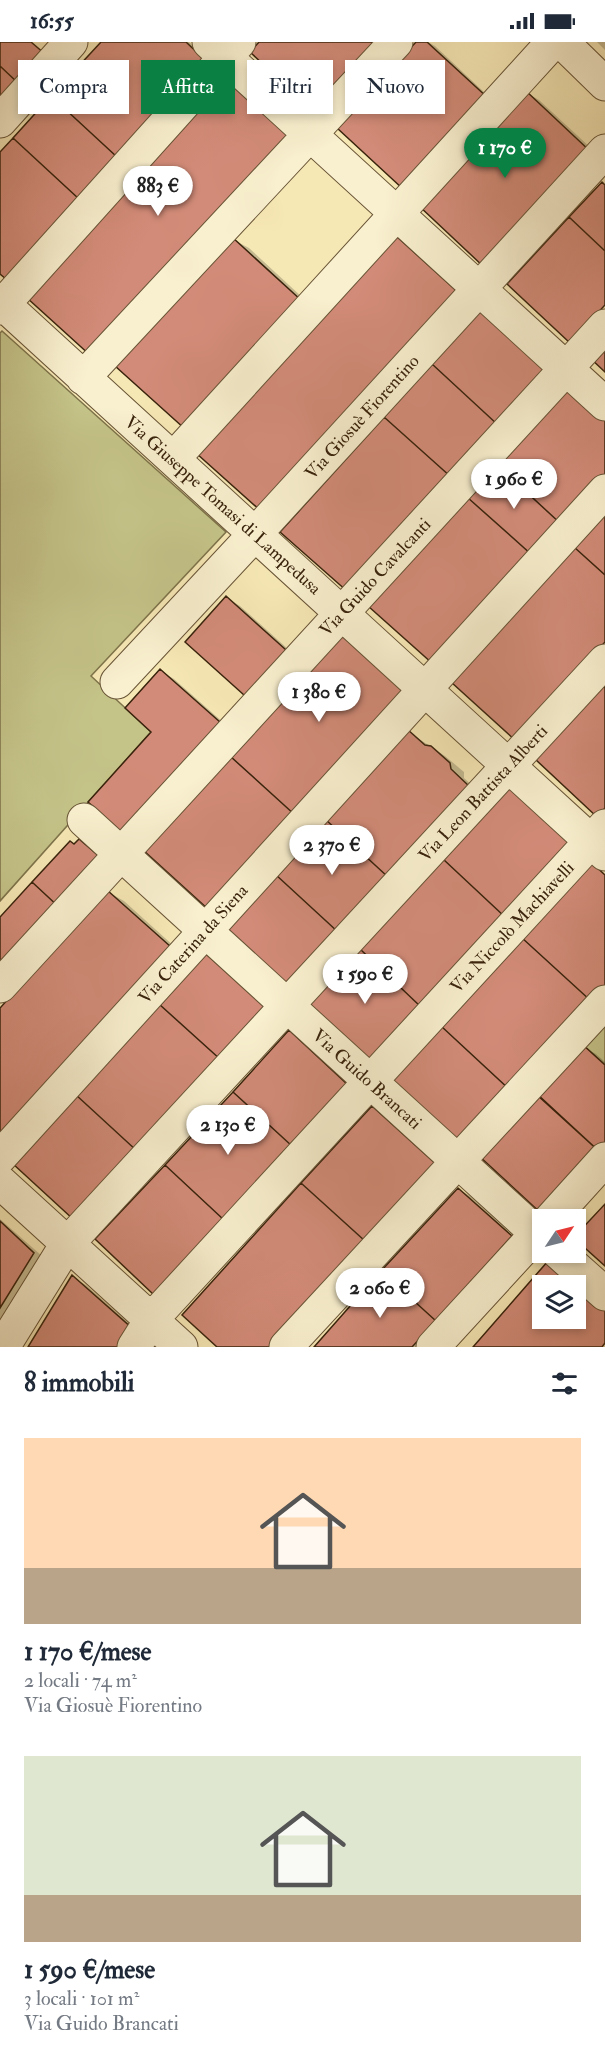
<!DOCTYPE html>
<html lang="it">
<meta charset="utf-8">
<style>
body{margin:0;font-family:"IM FELL Double Pica",serif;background:#f6f6f7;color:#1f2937;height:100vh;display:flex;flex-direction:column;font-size:22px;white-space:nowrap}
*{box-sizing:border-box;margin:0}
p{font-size:20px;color:#747a83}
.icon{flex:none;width:33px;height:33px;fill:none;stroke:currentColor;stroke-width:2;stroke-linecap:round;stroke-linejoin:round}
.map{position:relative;height:1305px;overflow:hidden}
.panel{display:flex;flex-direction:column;background:#fff;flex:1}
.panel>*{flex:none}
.top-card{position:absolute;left:18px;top:18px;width:570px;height:54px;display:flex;gap:12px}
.needle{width:39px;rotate:55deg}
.controls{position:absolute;left:532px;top:1167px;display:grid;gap:12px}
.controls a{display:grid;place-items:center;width:54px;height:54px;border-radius:0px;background:#fff;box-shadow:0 3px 9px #0003;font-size:30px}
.price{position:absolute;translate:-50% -51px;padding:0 14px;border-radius:21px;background:#fff;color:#222;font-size:20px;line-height:39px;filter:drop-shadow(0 2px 3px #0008)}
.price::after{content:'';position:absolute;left:50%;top:36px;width:18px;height:14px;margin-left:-9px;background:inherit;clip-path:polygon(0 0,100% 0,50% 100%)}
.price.current{background:#0b8043;color:#fff}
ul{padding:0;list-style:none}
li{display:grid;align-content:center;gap:12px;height:318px;padding:0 24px}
li span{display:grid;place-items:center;height:186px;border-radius:0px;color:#555}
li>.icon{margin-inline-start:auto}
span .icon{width:108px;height:108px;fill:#fffc;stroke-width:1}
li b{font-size:26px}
h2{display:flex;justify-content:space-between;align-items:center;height:72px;padding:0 24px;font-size:26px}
.pill{padding:0 21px;border-radius:0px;background:#fff;box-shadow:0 3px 9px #0003;font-size:21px;line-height:54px}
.pill.current{background:#0b8043;color:#fff}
.status{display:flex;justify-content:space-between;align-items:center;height:42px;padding:0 30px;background:#fff;direction:ltr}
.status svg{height:16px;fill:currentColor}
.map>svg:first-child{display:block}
.green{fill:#c4c388;stroke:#7e734a;stroke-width:1.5}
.shadow{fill:#0003}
.building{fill:#d28b78;stroke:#39230c;stroke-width:1.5}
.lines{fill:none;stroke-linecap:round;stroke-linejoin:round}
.street-casing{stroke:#685436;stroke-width:35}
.street{stroke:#f9f0cf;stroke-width:33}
.labels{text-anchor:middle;stroke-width:4.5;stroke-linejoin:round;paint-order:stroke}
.street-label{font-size:18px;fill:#39230c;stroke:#f9f0cf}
</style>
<div class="status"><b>16:55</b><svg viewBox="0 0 49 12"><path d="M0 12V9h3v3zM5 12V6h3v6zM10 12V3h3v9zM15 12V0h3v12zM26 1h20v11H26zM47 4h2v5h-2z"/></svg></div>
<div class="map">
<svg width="605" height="1305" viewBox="0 0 605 1305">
<rect width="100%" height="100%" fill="#f6e8b5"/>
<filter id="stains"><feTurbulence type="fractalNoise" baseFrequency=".00333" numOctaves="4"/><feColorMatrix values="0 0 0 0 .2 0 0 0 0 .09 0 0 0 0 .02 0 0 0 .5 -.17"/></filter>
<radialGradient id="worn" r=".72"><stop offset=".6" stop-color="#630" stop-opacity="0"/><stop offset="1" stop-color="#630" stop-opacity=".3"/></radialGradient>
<path class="green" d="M 2,289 L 226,490 L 91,634 L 151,690 L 0,859 L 0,291 Z
M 605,977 L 605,1023 L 582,1002 Z"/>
<path class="shadow" d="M 103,0 L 189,0 L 219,27 L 0,230 L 0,112 Z
M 418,0 L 428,0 L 435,4 L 500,65 L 404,146 Z
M 597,0 L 605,0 L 605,8 Z
M 525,50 L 539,58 L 605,119 L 500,233 Z
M 394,194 L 410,203 L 475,262 L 279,478 Z
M 232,197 L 249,206 L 317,269 L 117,324 Z
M 227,556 L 240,564 L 308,625 L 268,669 Z
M 343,591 L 357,599 L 421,657 L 224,875 L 210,867 L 145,807 L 147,806 L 131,797 L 91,760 L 153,690 L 127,666 L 161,629 L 174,637 L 242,697 L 207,736 L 209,738 Z
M 407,689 L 445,714 L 464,730 L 464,736 L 483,753 L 301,952 Z
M 108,850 L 124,859 L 186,915 L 0,968 Z
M 290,990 L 303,998 L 361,1051 L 169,1259 Z
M 582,1004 L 596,1012 L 605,1020 L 605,1130 Z
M 373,1066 L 386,1073 L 449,1131 L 294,1305 L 219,1305 Z
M 458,1147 L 472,1155 L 524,1203 L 433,1305 L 316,1305 Z
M 0,1177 L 50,1221 L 0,1303 Z
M 72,1235 L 86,1243 L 146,1296 L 30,1305 Z"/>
<path class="building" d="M 0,0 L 31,0 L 45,12 L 18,41 L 0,24 Z
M 101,0 L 186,0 L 206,19 L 117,115 L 51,54 Z
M 259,0 L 371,0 L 376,5 L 315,71 L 250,10 Z
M 416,0 L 427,0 L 488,56 L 403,147 L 337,86 Z
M 0,24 L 18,41 L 0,61 Z
M 225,36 L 290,95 L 91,314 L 26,255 Z
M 525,48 L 592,111 L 485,226 L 418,163 Z
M 51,54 L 117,115 L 79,157 L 13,96 Z
M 13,96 L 79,157 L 6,237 L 0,232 L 0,110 Z
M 602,140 L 605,143 L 605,209 L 569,175 Z
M 569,175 L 605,209 L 605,263 L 570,301 L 507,242 Z
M 394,192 L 460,252 L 262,470 L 196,411 Z
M 232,195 L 302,259 L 185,387 L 115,324 Z
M 480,269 L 547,330 L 498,383 L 432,322 Z
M 605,298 L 605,330 L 589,315 Z
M 432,322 L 498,383 L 451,435 L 384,375 Z
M 568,344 L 605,379 L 605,433 L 561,482 L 496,422 Z
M 384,375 L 451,435 L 348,550 L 280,490 Z
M 496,422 L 561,482 L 532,513 L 467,455 Z
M 467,455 L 532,513 L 433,622 L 368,564 Z
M 605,470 L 605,533 L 574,505 Z
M 574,505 L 605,533 L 605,600 L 516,699 L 451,640 Z
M 226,554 L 295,616 L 254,662 L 185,600 Z
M 343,589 L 408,648 L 295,773 L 230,714 Z
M 160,627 L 229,688 L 130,798 L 88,760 L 151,690 L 125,666 Z
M 603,643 L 605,646 L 605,766 L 597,775 L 535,717 Z
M 407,687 L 425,703 L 431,704 L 450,721 L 451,727 L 470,745 L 388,835 L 325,777 Z
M 230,714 L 295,773 L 209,868 L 143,808 Z
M 510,745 L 572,803 L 505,875 L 443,817 Z
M 325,777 L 388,835 L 338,890 L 275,832 Z
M 79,797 L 100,815 L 61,867 L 32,840 L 70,799 L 74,802 Z
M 443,817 L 505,875 L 421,965 L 360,907 Z
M 590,819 L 605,833 L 605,944 L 591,959 L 521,895 Z
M 275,832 L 338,890 L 287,945 L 224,888 Z
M 32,840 L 61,867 L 7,926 L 0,919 L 0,875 Z
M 107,848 L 171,905 L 0,1092 L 0,966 Z
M 521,895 L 591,959 L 510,1048 L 441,984 Z
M 360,907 L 421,965 L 371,1020 L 309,962 Z
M 205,911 L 267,966 L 221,1018 L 159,962 Z
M 159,962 L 221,1018 L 137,1109 L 75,1052 Z
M 441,984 L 510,1048 L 461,1102 L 392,1038 Z
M 289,988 L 348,1043 L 292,1104 L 233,1050 Z
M 582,1002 L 605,1023 L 605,1109 L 602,1112 L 536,1052 Z
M 233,1050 L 292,1104 L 224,1178 L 165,1123 Z
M 536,1051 L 602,1112 L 544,1174 L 478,1113 Z
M 75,1052 L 137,1109 L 74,1178 L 12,1121 Z
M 372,1064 L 436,1122 L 365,1199 L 301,1141 Z
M 165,1123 L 224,1178 L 154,1253 L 95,1197 Z
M 301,1141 L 365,1199 L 269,1305 L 217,1305 L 182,1273 Z
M 458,1146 L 512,1194 L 436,1279 L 381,1229 Z
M 605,1162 L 605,1224 L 576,1198 L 576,1193 Z
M 0,1179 L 34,1211 L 0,1266 Z
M 548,1219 L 576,1244 L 543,1244 L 543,1276 L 576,1276 L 576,1244 L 605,1269 L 605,1301 L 602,1305 L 473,1305 Z
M 381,1229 L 436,1279 L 412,1305 L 314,1305 Z
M 72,1233 L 133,1287 L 122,1305 L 28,1305 Z"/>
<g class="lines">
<defs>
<path id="street" d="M 209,0 L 605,362
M 562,0 L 605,42
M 0,79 L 71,0
M 0,259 L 605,812
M 0,266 L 239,0
M 83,336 L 396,0
M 173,417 L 553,0
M 117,640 L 255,492 L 605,109
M 84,778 L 543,1197
M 0,944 L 605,284
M 0,1115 L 605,449
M 0,1140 L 181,1305
M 550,1178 L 605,1117
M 558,1210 L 605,1252
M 3,1305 L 67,1202 L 605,619
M 134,1305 L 151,1278 L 605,784
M 286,1305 L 605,960
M 433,1305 L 543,1185"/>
</defs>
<use href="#street" class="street-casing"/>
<use href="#street" class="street"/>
</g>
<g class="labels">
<g class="street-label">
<text transform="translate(362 375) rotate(-48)" y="6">Via Giosuè Fiorentino</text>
<text transform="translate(223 463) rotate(42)" y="6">Via Giuseppe Tomasi di Lampedusa</text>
<text transform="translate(375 535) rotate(-47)" y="6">Via Guido Cavalcanti</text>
<text transform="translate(483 751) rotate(-47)" y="6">Via Leon Battista Alberti</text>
<text transform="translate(512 885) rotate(-47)" y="6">Via Niccolò Machiavelli</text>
<text transform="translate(193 902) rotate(-48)" y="6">Via Caterina da Siena</text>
<text transform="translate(367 1037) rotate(42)" y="6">Via Guido Brancati</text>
</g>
</g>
<rect width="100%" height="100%" filter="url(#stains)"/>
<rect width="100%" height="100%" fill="url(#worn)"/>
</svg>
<div class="controls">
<a><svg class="needle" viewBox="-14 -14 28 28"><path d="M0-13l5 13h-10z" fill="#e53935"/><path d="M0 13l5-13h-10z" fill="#747a83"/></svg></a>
<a><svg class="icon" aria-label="layers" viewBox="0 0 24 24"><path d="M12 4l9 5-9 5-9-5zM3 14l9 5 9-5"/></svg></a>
</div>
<b class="price current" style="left:505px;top:137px">1 170 €</b>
<b class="price" style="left:158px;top:175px">883 €</b>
<b class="price" style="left:514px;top:468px">1 960 €</b>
<b class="price" style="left:319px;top:681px">1 380 €</b>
<b class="price" style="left:332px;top:834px">2 370 €</b>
<b class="price" style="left:365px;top:963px">1 590 €</b>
<b class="price" style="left:228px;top:1114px">2 130 €</b>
<b class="price" style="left:380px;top:1277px">2 060 €</b>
<div class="top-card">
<a class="pill">Compra</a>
<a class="pill current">Affitta</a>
<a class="pill">Filtri</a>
<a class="pill">Nuovo</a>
</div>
</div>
<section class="panel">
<h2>8 immobili<svg class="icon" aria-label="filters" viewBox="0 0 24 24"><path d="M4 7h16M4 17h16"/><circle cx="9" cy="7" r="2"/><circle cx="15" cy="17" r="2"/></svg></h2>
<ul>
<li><span style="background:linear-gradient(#ffd9b3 70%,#b9a48a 0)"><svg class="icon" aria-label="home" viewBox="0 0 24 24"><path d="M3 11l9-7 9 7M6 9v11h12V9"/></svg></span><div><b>1 170 €/mese</b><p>2 locali · 74 m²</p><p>Via Giosuè Fiorentino</p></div></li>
<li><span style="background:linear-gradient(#dfe7d0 75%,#b9a48a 0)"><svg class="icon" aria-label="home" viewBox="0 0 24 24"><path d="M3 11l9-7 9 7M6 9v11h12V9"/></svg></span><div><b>1 590 €/mese</b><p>3 locali · 101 m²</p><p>Via Guido Brancati</p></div></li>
</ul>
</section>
